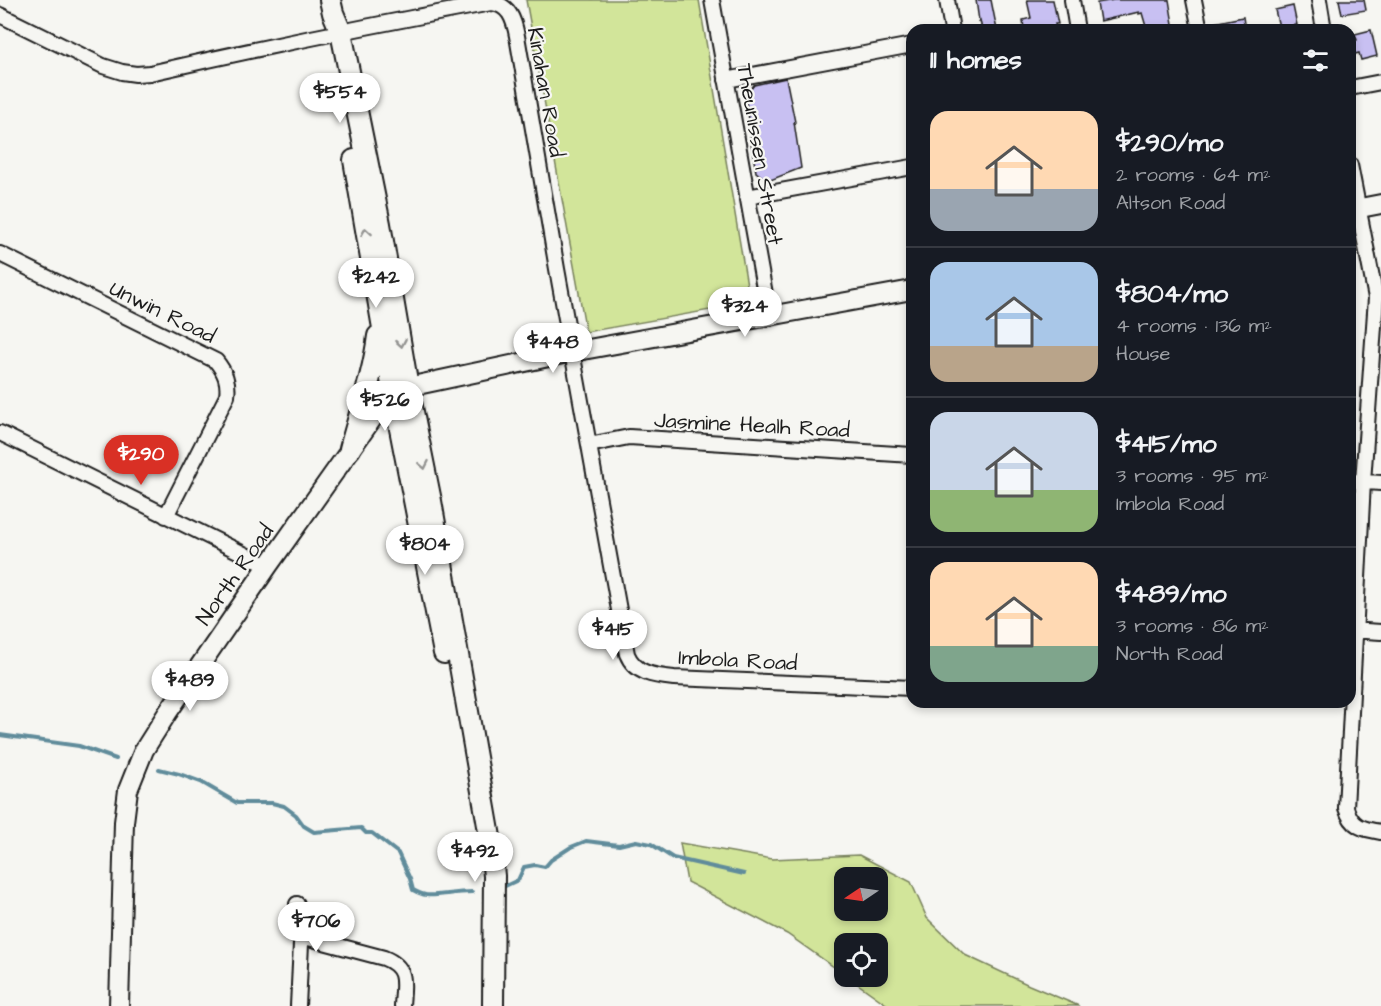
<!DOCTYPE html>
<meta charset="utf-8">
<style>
body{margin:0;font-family:"Architects Daughter",sans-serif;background:#242831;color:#f1f3f6;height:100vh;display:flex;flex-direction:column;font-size:22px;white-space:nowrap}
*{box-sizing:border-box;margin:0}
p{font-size:20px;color:#9ea1a6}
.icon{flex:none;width:33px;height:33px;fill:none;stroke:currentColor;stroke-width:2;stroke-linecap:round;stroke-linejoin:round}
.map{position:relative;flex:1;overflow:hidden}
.side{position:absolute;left:906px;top:24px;width:450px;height:684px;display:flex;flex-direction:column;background:#171b24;border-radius:18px;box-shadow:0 3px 9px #0003}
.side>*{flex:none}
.needle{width:39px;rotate:257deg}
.controls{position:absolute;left:834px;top:867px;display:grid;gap:12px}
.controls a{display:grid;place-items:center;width:54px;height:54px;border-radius:12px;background:#171b24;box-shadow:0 3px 9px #0003;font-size:30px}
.price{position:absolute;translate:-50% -51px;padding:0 14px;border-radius:21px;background:#fff;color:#222;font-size:20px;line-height:39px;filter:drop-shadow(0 2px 3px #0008)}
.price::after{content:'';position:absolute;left:50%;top:36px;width:18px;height:14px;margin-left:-9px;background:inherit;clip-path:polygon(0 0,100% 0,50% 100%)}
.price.active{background:#d93025;color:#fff}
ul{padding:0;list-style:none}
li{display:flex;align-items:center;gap:18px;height:150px;padding:0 24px}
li+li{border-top:2px solid #363941}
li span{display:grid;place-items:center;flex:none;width:168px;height:120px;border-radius:18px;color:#555}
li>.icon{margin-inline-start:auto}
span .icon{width:72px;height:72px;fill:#fffc;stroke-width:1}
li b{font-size:26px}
h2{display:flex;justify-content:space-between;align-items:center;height:72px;padding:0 24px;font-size:26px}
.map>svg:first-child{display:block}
.green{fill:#d2e59a;stroke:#77805b;stroke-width:1.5;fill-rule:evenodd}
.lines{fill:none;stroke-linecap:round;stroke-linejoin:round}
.stream{stroke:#618c9b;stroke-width:4}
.building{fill:#c8c0f2;stroke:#1c1c1c;stroke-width:1.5}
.minor-casing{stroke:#1c1c1c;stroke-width:18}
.tertiary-casing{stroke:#1c1c1c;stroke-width:22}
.secondary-casing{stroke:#1c1c1c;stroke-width:24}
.minor{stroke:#f6f6f2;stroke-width:14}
.tertiary{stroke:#f6f6f2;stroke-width:18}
.secondary{stroke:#f6f6f2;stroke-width:20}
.oneway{stroke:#949492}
.labels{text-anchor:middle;stroke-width:4.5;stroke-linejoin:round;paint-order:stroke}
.street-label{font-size:22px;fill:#1c1c1c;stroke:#f6f6f2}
</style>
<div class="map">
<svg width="1381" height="1006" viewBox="0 0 1381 1006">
<rect width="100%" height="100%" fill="#f6f6f2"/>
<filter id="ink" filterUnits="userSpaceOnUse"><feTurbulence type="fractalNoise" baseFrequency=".0167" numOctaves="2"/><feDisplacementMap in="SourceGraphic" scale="12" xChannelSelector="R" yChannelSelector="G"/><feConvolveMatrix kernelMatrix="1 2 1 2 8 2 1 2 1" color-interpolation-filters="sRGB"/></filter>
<g filter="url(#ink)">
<path class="green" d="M 526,0 L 699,0 L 750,303 L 586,332 Z
M 680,843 L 772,859 L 859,855 L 911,882 L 927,918 L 965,955 L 1029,985 L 1079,1006 L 889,1006 L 848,977 L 878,976 L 878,944 L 844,944 L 844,974 L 787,934 L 687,882 ZM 844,878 L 878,878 L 878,910 L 844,910 Z"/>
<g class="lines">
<path class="stream" d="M 0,735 L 79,746 L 116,759
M 159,769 L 179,774 L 201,782 L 237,803 L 272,803 L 284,806 L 296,815 L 304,826 L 314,832 L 361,828 L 366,833 L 372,833 L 398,853 L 410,879 L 413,890 C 427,898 432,895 447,894 C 455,893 464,892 472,892
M 503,887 L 518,880 L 524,867 L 535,865 L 545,867 L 551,860 L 571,847 L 586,841 L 619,845 L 636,841 L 651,844 L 673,858 L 744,874"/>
</g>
<path class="building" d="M 976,0 L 991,0 L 997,30 L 982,30 L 980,20 L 979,21 Z
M 1027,0 L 1053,0 L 1058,24 L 1055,24 L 1056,30 L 1024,30 L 1023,20 L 1031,18 Z
M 1114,0 L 1169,0 L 1174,30 L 1147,30 L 1142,13 L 1139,14 L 1139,12 L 1100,21 L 1097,3 Z
M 1339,0 L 1364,0 L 1366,10 L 1342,14 Z
M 1293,6 L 1297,25 L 1279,27 L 1275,10 Z
M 1243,17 L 1245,30 L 1209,30 L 1208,24 Z
M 1371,30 L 1377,56 L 1361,60 L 1359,53 L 1355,54 L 1352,41 L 1357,40 L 1355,34 Z
M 786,78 L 795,122 L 794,122 L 801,168 L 768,181 L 756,172 L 750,137 L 752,137 L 745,96 L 754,85 Z"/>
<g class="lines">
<defs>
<path id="minor" d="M 712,0 L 769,316
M 947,0 L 952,30
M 1072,0 L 1077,30
M 1194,0 L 1200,30
M 1319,0 L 1324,30
M 0,15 L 103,66 L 122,72 L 136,74 L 150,73 C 263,47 377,24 491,3 C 509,4 514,20 517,36 L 557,269 L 627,654 C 635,674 655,676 674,678 L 912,688
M 726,80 L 912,45
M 1350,88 L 1381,82
M 1350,165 L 1376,298 L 1363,482 L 1346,808 C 1352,827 1362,829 1381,832
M 747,197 L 912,167
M 0,254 L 216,361 C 225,372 229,382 227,396 L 166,516
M 0,433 L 268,566
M 589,445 L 629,437 L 912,455
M 1350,481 L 1381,483
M 1350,630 L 1381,632
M 297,904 L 302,923 L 298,1006
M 301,936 L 384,958 C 409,968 403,984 402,1006"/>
<path id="tertiary" d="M 1350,210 L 1381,204
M 119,1006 L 124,822 L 128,790 L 144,750 L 168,712 L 268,566 L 382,405 L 393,393 L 408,387 L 572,352 L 912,290"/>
<path id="secondary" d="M 330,0 L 333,13 L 341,32 L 380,224 L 408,387 L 431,501 L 490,837 L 494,876 L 493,1006
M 354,160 L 388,357 L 393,393 L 444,653
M 350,449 C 360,411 373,375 378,336"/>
</defs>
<use href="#minor" class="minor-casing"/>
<use href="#tertiary" class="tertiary-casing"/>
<use href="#secondary" class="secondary-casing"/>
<use href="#minor" class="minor"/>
<use href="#tertiary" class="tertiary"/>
<use href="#secondary" class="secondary"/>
</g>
<defs><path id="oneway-chevron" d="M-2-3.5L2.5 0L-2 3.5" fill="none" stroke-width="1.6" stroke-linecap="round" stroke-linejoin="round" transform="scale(1.5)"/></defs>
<g class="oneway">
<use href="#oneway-chevron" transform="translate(366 232) rotate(-99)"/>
<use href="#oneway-chevron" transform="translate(401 343) rotate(80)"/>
<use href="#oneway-chevron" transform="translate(424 465) rotate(79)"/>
</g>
</g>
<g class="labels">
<g class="street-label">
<text transform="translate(547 92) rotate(80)" y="8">Kinahan Road</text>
<text transform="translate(761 154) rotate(80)" y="8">Theunissen Street</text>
<text transform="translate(163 311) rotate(26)" y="8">Unwin Road</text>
<text transform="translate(752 424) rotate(3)" y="8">Jasmine Healh Road</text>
<text transform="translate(234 574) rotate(-55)" y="8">North Road</text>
<text transform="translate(738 659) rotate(3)" y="8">Imbola Road</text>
</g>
</g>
</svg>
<div class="controls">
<a><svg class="needle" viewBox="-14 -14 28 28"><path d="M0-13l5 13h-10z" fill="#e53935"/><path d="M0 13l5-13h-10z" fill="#9ea1a6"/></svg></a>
<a><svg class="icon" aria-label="locate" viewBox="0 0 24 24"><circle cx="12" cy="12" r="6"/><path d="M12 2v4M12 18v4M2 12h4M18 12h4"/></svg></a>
</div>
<b class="price" style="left:340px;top:124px">$554</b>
<b class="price" style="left:376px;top:309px">$242</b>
<b class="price" style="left:745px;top:338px">$324</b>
<b class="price" style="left:553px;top:374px">$448</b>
<b class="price" style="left:385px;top:432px">$526</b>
<b class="price active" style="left:141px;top:486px">$290</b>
<b class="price" style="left:425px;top:576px">$804</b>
<b class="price" style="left:613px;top:661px">$415</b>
<b class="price" style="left:190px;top:712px">$489</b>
<b class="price" style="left:475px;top:883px">$492</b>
<b class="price" style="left:316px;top:953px">$706</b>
<section class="side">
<h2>11 homes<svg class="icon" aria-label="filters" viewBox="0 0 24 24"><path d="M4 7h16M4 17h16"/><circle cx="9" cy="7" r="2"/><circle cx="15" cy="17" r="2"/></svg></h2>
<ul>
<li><span style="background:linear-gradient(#ffd9b3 65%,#9aa5b1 0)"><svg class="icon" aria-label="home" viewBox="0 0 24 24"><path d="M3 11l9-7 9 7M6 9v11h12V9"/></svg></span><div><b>$290/mo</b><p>2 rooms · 64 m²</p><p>Altson Road</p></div></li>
<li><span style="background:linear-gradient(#a9c7e8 70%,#b9a48a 0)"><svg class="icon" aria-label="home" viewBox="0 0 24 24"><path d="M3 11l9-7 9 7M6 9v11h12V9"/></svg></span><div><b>$804/mo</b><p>4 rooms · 136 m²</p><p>House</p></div></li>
<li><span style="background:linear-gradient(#c9d6e8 65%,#8fb573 0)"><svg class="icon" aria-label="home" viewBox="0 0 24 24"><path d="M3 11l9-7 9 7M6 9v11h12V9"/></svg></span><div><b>$415/mo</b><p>3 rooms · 95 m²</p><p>Imbola Road</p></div></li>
<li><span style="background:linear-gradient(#ffd9b3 70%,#7fa58c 0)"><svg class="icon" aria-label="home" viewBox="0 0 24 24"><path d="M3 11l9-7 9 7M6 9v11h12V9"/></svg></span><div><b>$489/mo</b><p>3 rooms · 86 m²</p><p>North Road</p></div></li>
</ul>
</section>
</div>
